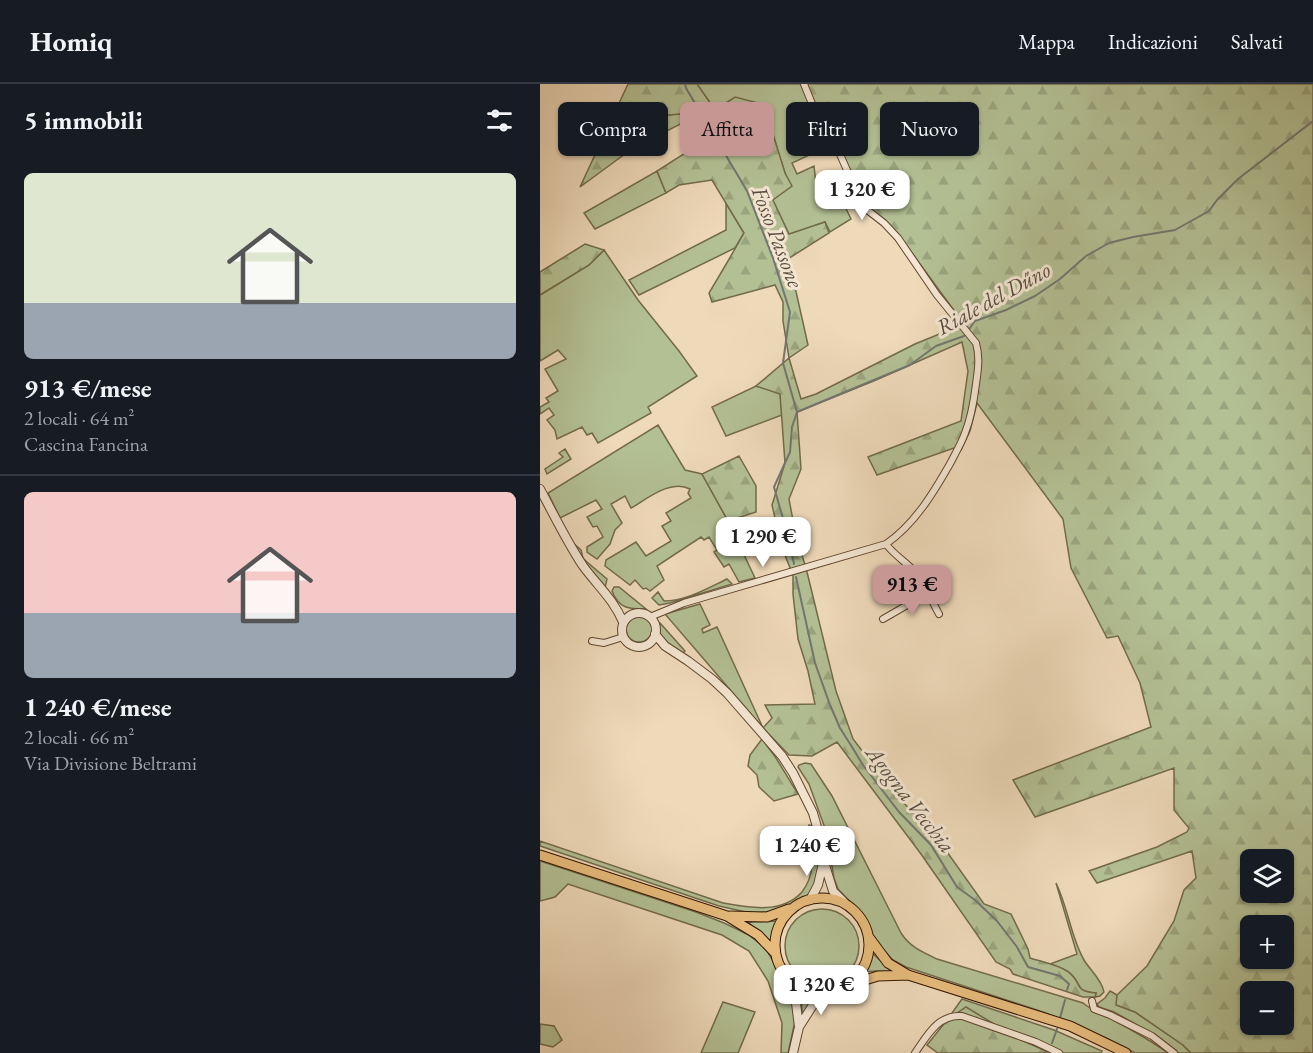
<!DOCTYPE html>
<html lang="it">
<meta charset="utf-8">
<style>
body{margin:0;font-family:"EB Garamond",serif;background:#242831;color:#f1f3f6;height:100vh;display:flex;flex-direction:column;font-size:22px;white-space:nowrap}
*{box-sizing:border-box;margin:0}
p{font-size:20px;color:#9ea1a6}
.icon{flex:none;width:33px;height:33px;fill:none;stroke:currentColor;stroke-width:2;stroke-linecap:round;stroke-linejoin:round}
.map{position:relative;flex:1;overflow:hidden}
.drawer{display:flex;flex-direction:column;background:#171b24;width:540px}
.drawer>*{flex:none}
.top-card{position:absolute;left:18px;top:18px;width:570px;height:54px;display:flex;gap:12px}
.tools{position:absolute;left:700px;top:765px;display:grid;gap:12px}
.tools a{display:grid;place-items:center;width:54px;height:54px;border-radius:9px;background:#171b24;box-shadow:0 2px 4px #0004;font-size:30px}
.price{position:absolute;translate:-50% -51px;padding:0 14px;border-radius:12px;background:#fff;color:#222;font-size:20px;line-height:39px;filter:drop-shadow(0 2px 3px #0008)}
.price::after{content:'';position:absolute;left:50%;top:36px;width:18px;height:14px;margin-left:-9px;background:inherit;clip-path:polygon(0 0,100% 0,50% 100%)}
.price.on{background:#c59692;color:#111}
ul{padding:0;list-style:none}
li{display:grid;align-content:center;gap:12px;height:318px;padding:0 24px}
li+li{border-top:2px solid #363941}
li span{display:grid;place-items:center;height:186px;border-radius:9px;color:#555}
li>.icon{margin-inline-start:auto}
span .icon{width:108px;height:108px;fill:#fffc;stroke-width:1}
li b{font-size:26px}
h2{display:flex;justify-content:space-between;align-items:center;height:72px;padding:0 24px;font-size:26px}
.chip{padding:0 21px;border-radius:9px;background:#171b24;box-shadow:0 2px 4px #0004;font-size:21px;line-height:54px}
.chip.on{background:#c59692;color:#111}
header{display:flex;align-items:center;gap:36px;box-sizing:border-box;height:84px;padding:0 30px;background:#171b24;border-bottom:2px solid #363941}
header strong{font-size:28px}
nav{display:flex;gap:33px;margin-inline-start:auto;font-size:21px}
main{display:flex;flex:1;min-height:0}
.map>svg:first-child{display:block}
.grass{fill:#b3c094;stroke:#726a4a;stroke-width:1.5}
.forest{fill:url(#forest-firs);stroke:#726a4a;stroke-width:1.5;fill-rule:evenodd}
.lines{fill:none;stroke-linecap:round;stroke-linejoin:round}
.stream{stroke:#737670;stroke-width:2}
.minor-casing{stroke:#61452e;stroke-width:8}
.tertiary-casing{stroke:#61452e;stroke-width:10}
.primary-casing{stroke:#321400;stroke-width:11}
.minor{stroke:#f4e6d2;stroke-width:6}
.tertiary{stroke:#f4e6d2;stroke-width:8}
.primary{stroke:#e7bc7c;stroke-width:9}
.labels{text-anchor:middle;stroke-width:6;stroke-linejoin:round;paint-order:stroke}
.water-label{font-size:22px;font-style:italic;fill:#584d41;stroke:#f4e6d2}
</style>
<header>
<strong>Homiq</strong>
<nav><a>Mappa</a><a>Indicazioni</a><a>Salvati</a></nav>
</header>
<main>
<section class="drawer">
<h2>5 immobili<svg class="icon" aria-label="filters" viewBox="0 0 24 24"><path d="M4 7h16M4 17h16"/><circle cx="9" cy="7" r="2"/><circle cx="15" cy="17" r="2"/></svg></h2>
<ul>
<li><span style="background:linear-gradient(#dfe7d0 70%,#9aa5b1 0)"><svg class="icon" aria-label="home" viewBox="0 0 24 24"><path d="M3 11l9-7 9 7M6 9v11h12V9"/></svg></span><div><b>913 €/mese</b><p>2 locali · 64 m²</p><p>Cascina Fancina</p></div></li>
<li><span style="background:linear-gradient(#f6c9c9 65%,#9aa5b1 0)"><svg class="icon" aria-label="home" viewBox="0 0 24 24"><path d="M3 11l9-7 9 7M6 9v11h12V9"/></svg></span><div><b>1 240 €/mese</b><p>2 locali · 66 m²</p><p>Via Divisione Beltrami</p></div></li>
</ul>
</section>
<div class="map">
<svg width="773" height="969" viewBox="0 0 773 969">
<defs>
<pattern id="forest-firs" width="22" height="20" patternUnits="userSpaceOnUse" patternTransform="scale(1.5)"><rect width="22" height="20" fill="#b3c094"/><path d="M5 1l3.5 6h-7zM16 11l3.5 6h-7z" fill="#9aa47e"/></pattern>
</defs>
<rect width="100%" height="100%" fill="#eed9b9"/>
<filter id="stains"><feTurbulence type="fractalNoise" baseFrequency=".00333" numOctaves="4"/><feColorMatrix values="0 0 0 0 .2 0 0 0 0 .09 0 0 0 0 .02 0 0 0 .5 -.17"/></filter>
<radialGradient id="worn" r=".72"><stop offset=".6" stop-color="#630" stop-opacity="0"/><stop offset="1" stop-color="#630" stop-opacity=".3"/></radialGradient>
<path class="grass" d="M 157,0 L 263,0 L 293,60 L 252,79 L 257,90 L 274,82 L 277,107 L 288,109 L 298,108 L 311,135 L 290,148 L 285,138 L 249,151 L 232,115 L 251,102 L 245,89 L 228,37 L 226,21 L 175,26 Z
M 154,28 L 157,40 L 150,35 L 93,64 L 107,43 L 128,31 Z
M 117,87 L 126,109 L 55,145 L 44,129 Z
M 186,119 L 204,149 L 195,164 L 99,211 L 89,196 L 186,146 Z
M 64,166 L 98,216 L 139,267 L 157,292 L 108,323 L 111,329 L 58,359 L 52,349 L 47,351 L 42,343 L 17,355 L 15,346 L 7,336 L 14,331 L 9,324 L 0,330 L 0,323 L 9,318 L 6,314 L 18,307 L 5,285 L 26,275 L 18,266 L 0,277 L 0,211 L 49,181 Z
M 216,302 L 240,309 L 242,331 L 186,352 L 172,323 Z
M 118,341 L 145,386 L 162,390 L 188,437 L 215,494 L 199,498 L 189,480 L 184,483 L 174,468 L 177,466 L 169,453 L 164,456 L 161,453 L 117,482 L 124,496 L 110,507 L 106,504 L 103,505 L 95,496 L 90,501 L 65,482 L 66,476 L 96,458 L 106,472 L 131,457 L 122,442 L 131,437 L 126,429 L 151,414 L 148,409 L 150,405 C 130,395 107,415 91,424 L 85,412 L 71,420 L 82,439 L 75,446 L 70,460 L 57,475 L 47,468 L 47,463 L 63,453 L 57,442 L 53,443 L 47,433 L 62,425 L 56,416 L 20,434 L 8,409 Z
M 25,365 L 31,375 L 7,390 L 5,385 L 23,373 L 19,369 Z
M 32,458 L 41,466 L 43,474 L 47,478 L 67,495 L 65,504 L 49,486 Z
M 187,495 L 192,500 L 130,519 L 119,521 L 112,514 L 118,508 L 124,517 C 146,517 168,504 187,495 Z
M 74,503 L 79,503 L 106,525 C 89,525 79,525 72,507 Z
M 160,520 L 170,541 L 162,545 L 163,549 L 177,543 L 223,644 L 125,530 Z
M86 545a13 13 0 1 1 26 0a13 13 0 1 1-26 0Z
M 120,539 L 145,567 L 142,570 C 130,562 116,556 120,539 Z
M 265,679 L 271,680 L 292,712 L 361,849 C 370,863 382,868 397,875 L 543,919 C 553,927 562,930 573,936 C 592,946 610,956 628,969 L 595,969 L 566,954 L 506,929 L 366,883 L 353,876 L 342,864 L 334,854 L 325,833 L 298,805 L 294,794 L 286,747 L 269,700 L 258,683 L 259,681 Z
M 269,741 L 273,742 L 277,756 L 280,776 L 276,796 L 271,808 L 262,816 L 240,826 L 228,828 L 210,829 L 179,822 L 0,762 L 0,757 L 183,819 C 210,824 242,830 262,808 C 268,800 271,793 272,782 C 273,768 266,756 269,741 Z
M 0,777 L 156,828 L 184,839 L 209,851 L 226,865 L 250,908 L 256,933 L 248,969 L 241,969 L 242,939 L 228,897 L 209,867 L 182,851 L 28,800 L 15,813 L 0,817 Z
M 516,799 C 528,823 531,854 544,876 C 550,886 562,896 564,908 L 560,912 L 555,913 L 556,909 C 533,907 544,901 531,891 C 525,885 517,883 510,880 L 537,870 Z
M245 862a37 37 0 1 1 74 0a37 37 0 1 1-74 0Z
M 239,837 L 232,859 L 209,839 L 211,838 Z
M 331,868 L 343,879 L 355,887 L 353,888 L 336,887 L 325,888 L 328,882 Z
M 570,907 L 577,911 L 577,921 L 595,928 L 643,961 L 651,969 L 638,969 L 617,952 L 574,928 L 559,923 L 557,920 L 565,914 Z
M 263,908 L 276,913 L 268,921 L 264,929 L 262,927 L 261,911 Z
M 422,915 L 514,946 L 562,967 L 561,969 L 510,969 L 477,954 L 407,936 Z
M 183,918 L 215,928 L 198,969 L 161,969 Z"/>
<path class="forest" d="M 88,0 L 157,0 L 175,26 L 195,13 L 226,21 L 229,37 L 245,89 L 252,102 L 233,116 L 249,150 L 285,138 L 289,149 L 243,178 L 255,203 L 268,261 L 249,274 L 261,315 L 276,310 L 375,260 L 424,240 L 358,150 L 327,124 L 280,37 L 265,0 L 773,0 L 773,969 L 651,969 L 643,961 L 595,928 L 576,921 L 577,911 L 607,882 L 634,837 L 644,806 L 656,794 L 652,767 L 557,799 L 549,787 L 617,763 L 647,748 L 649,744 L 634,726 L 634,684 L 495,733 L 473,696 L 611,643 L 600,599 L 578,552 L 567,554 L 531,484 L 523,435 L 437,319 L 430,347 L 421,366 L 414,364 L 337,391 L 328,373 L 421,337 L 428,287 L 422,258 L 336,296 L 257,328 L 261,385 L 249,415 L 255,447 L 267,488 L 296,607 L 313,655 L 358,713 L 395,751 L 444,820 L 471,830 L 488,865 L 490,874 C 502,878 516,880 527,887 C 544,898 531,907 556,909 L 555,913 L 543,913 L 473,890 L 470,885 L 456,878 L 381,770 L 297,658 L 272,672 L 249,671 L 223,644 L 232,634 L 225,621 L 275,620 L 268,587 L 258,555 L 253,510 L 253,491 L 242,464 L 232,421 L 245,379 L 240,310 L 216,302 L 249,274 L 243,237 L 243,218 L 235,201 L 172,218 L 169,209 L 188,177 L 204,149 L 172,96 L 139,101 L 126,109 L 117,87 L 161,59 L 154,29 L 128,31 L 107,43 L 93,64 L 40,103 ZM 711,776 L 744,776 L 744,808 L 711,808 ZM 711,842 L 744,842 L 744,874 L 711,874 ZM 711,908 L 744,908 L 744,940 L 711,940 Z
M 45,160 L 64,166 L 49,181 L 0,211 L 0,188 Z
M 199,372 L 216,402 L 216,428 L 188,437 L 162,390 Z
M 222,655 L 236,674 L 258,710 L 234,717 L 219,703 L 217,691 L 208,682 L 210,671 Z
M 426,923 L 477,954 L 510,969 L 398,969 L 387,961 L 407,936 Z
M 0,940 L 14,942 L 22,956 L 13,963 L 0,960 Z"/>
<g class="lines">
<path class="stream" d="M 145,0 L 146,4 L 207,107 L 233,174 L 250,228 L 243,279 L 257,328 L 252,343 L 250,368 L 234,403 L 248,452 L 254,480
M 257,328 L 370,281 L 396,262 L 424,252 L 435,237 L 466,226 L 495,212 L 520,195 L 546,172 L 569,159 L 593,153 L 635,146 L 669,127 L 677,116 L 698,95 L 773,37
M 256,493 L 275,579 L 290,621 L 300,644 L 312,663 L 323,681 L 359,728 L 391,761 L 417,803 L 435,816 L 457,837 L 477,863 L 488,883 L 520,892 L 529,900 L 527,906
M 520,934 L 525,916
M 512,959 L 517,945"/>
<defs>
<path id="minor" d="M 346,460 C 354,471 365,477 374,487 C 385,499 391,516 399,530
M 110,533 L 144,519 L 346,460 C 375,440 394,408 411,378 C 416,368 421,360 425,349 C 431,334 434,316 436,300 C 438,286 440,273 436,259 L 397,211 L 358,154 L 344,139 L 326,125 L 317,109 L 295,59 L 279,37 L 264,0
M 343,535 L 388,509
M 52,557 L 64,559 L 83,553
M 552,917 L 554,925 L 570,931 L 612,952 L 634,969
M 375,969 C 387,952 398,930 422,932 L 496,958 L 519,969"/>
<path id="tertiary" d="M 0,405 C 14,431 27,458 43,482 C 57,501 74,516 83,538
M82 546a17 17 0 1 1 34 0a17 17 0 1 1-34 0Z
M 115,550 L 125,562 L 148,577 L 172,595 L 187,609 L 242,672 L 253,689 L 273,729 L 279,750 L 284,778 L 293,807 L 307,821
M 270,816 L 278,801 L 283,779
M 242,886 L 256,919 L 259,943
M 253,969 L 259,943 L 273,921 L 289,907"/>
<path id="primary" d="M 0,771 L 187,832 L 218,851 L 236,870
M235 861a47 47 0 1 1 94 0a47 47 0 1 1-94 0Z
M 190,832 L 227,833 L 249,825
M 328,852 L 348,879 L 368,891 L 530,942 L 586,969
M 312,900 L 338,892 L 368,891"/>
</defs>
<use href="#minor" class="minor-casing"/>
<use href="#tertiary" class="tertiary-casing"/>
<use href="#primary" class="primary-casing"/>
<use href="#minor" class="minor"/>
<use href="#tertiary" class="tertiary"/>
<use href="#primary" class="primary"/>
</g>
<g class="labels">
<g class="water-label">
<text transform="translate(238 153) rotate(69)" y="8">Fosso Passone</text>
<text transform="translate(453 214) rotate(-29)" y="8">Riale del Dűno</text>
<text transform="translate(371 715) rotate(52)" y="8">Agogna Vecchia</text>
</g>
</g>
<rect width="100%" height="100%" filter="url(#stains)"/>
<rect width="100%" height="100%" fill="url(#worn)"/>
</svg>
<div class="tools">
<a><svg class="icon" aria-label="layers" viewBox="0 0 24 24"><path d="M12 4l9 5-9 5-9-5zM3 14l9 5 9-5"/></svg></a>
<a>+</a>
<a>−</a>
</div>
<b class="price" style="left:322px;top:137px">1 320 €</b>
<b class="price" style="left:223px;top:484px">1 290 €</b>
<b class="price on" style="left:372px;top:532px">913 €</b>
<b class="price" style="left:267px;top:793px">1 240 €</b>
<b class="price" style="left:281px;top:932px">1 320 €</b>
<div class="top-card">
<a class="chip">Compra</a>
<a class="chip on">Affitta</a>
<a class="chip">Filtri</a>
<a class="chip">Nuovo</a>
</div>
</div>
</main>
